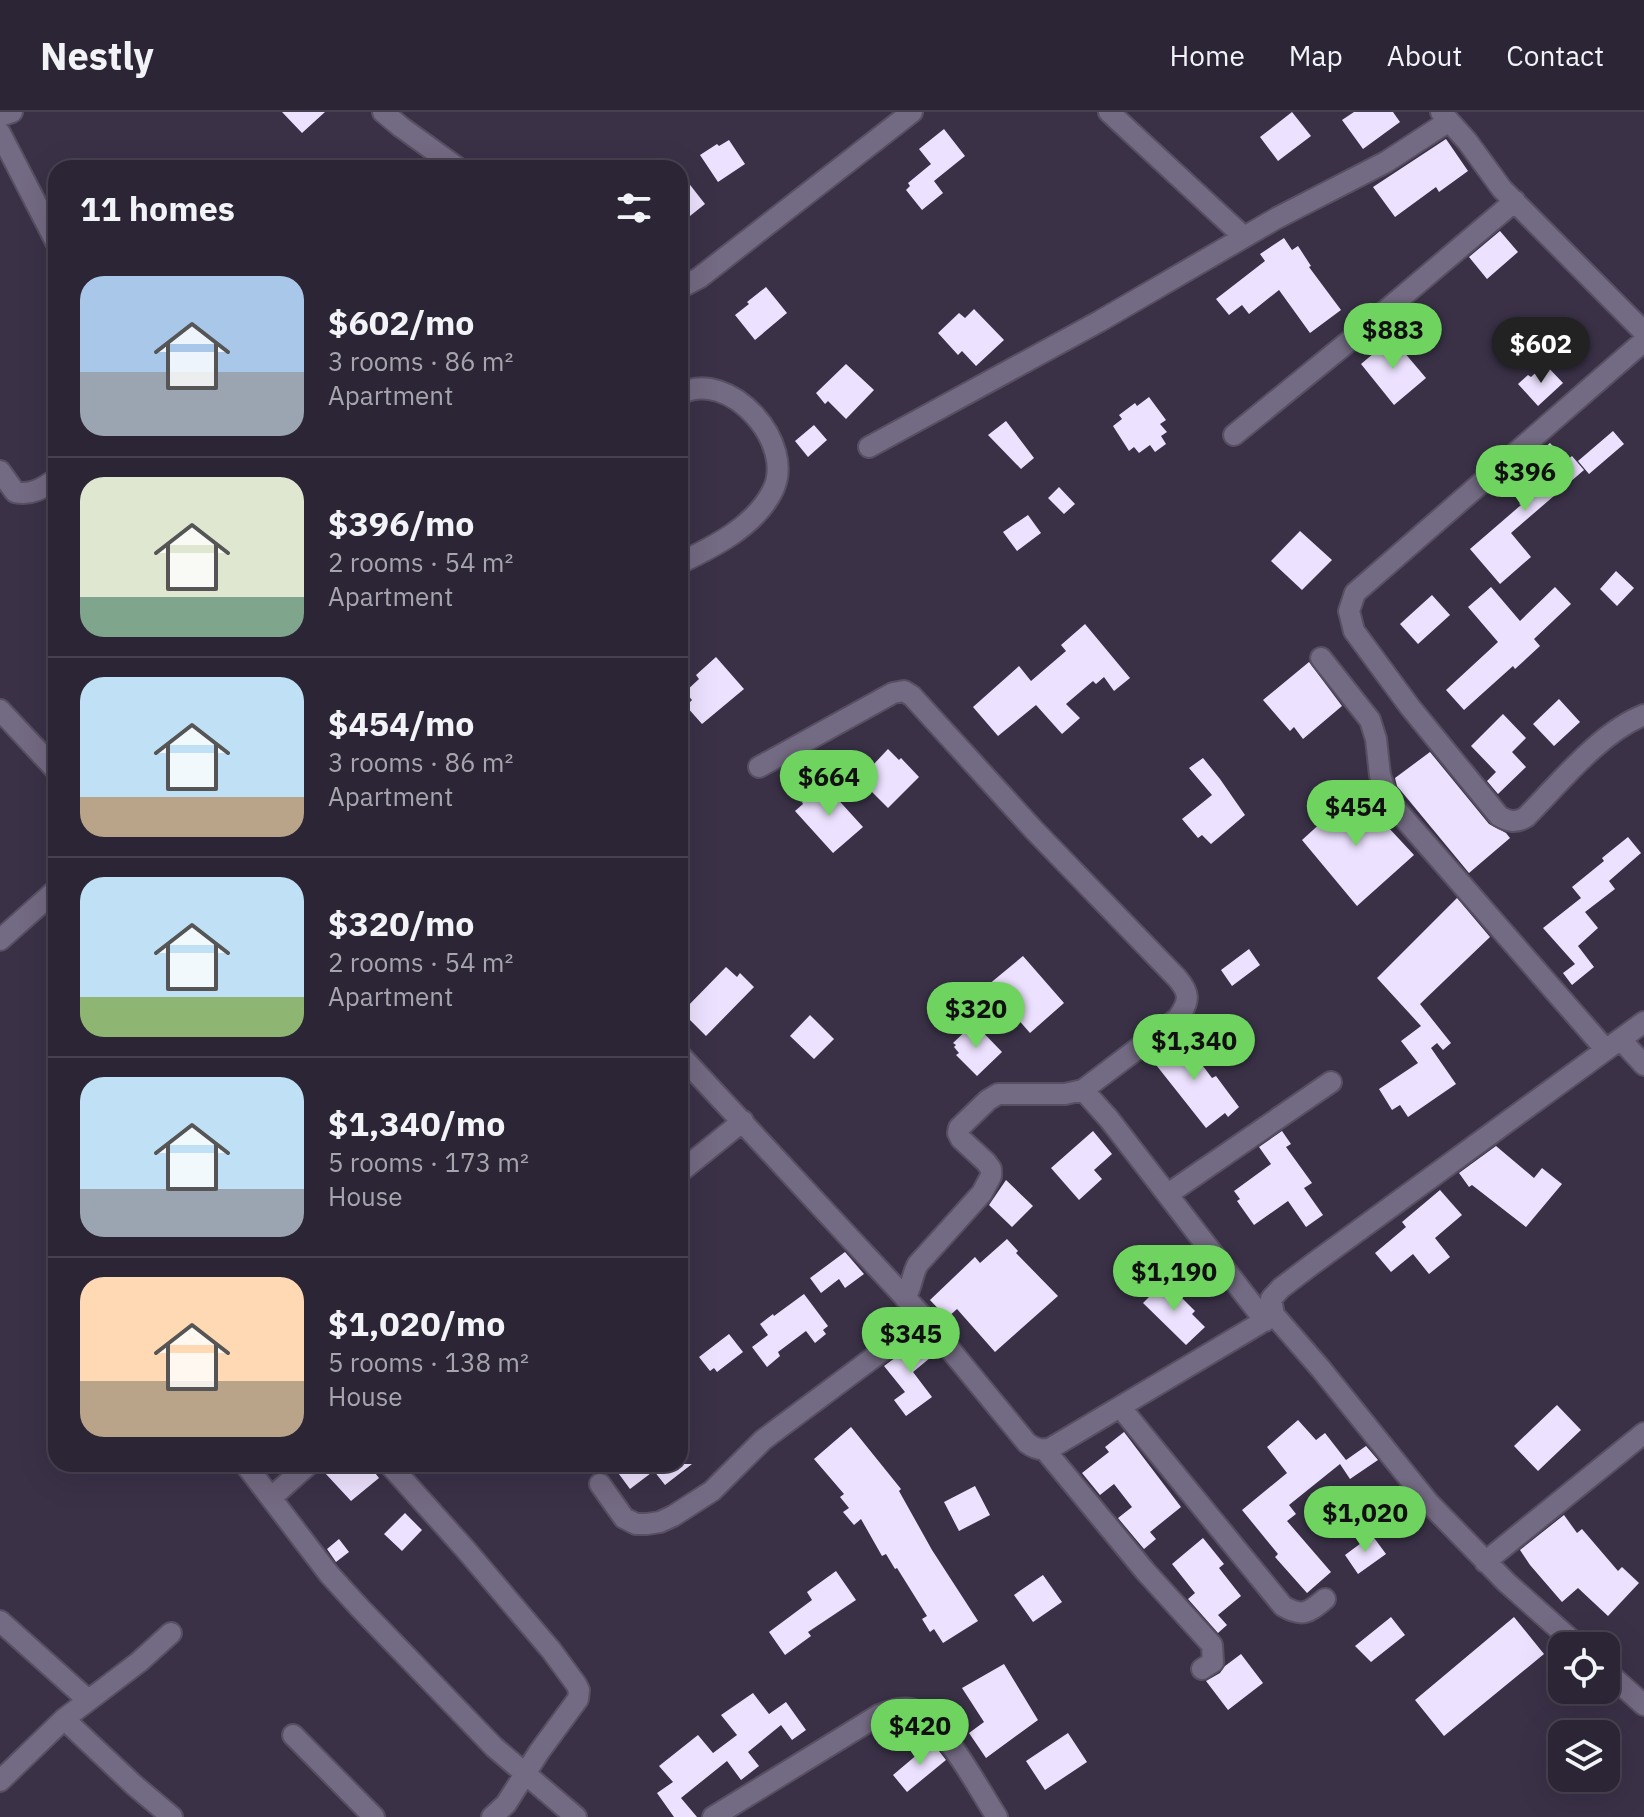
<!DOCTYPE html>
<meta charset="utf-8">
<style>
body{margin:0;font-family:"IBM Plex Sans",sans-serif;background:#383141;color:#f1f3f6;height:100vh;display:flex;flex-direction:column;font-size:30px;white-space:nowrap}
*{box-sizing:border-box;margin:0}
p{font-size:26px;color:#a6a5ad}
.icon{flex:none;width:44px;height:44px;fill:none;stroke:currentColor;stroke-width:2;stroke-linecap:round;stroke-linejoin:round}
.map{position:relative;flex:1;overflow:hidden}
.panel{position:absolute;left:48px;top:48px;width:640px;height:1312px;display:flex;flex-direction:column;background:#2c2535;border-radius:24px;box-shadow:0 8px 32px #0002,0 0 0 2px #484250}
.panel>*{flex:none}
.controls{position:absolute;left:1548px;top:1520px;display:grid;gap:16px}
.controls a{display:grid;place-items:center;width:72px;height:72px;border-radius:16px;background:#2c2535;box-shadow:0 8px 32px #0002,0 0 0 2px #484250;font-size:40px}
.price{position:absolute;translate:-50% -68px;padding:0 18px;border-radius:28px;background:#6fd360;color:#111;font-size:26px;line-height:52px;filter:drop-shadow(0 2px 4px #0008)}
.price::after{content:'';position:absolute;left:50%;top:48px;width:24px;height:18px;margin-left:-12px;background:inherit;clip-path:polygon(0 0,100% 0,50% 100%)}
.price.on{background:#222;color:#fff}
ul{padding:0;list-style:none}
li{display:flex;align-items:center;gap:24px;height:200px;padding:0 32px}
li+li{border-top:2px solid #484250}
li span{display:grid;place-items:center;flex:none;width:224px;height:160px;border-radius:24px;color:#555}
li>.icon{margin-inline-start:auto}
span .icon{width:96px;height:96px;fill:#fffc;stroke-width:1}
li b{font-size:34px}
h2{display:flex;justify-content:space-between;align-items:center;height:96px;padding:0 32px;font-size:34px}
header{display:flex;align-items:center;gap:48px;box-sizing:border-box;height:112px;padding:0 40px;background:#2c2535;border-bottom:2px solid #484250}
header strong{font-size:38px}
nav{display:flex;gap:44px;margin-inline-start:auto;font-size:28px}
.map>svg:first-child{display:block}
.building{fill:#ece1fe}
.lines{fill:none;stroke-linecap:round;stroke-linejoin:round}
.minor-casing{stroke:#575062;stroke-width:24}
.minor{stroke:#736a83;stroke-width:20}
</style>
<header>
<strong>Nestly</strong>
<nav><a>Home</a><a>Map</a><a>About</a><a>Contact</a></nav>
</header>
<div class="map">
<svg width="1644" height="1705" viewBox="0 0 1644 1705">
<rect width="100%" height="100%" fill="#3a3147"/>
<path class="building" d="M 282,0 L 325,0 L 302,21 Z
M 1292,0 L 1311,24 L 1278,49 L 1260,25 Z
M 1354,0 L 1393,0 L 1400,10 L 1363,37 L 1342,8 Z
M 944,17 L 965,44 L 934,69 L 943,81 L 922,98 L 906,78 L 910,74 L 908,71 L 931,52 L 919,37 Z
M 1446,27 L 1468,59 L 1439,80 L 1436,75 L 1395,105 L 1373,75 Z
M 729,28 L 745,52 L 718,70 L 700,43 L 717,32 L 719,34 Z
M 680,60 L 705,92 L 680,112 Z
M 1500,119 L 1518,140 L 1487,167 L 1469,145 Z
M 1284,126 L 1292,138 L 1298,134 L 1311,154 L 1309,155 L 1341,198 L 1310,221 L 1279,178 L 1249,202 L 1242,193 L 1229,203 L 1216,187 L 1265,149 L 1260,142 Z
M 766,175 L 787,201 L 755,228 L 735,203 L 749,192 L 747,190 Z
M 974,197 L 1004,228 L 976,254 L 962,239 L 958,243 L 938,221 L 959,201 L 965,206 Z
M 1392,226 L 1426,266 L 1394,293 L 1361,252 Z
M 846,252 L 874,278 L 846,307 L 828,289 L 825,292 L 816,281 Z
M 1545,252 L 1563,271 L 1538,294 L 1518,272 L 1528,263 L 1531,265 Z
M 1149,285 L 1166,308 L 1160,312 L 1167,320 L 1161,324 L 1166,332 L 1155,340 L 1150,333 L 1139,341 L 1134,335 L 1129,339 L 1113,314 L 1122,307 L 1119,303 L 1135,291 L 1137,294 Z
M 1006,309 L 1034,346 L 1021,357 L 988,323 Z
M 814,313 L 827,328 L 808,345 L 795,329 Z
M 1613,319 L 1624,332 L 1589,362 L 1578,349 Z
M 1550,331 L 1566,349 L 1572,344 L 1584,358 L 1511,421 L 1531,445 L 1500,472 L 1470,437 L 1521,393 L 1519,392 L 1538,376 L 1521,356 Z
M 1059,375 L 1075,392 L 1064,402 L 1048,386 Z
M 1028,403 L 1041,421 L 1017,439 L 1003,420 Z
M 1300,419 L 1332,448 L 1302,478 L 1271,449 Z
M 1616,459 L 1634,476 L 1617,494 L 1600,477 Z
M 1491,475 L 1520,509 L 1555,475 L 1571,492 L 1534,527 L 1540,534 L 1515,557 L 1513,554 L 1464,598 L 1446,578 L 1498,530 L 1468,495 Z
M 1432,483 L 1450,503 L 1418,532 L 1400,512 Z
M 1085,512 L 1130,566 L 1114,579 L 1104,565 L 1096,572 L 1093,569 L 1066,592 L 1080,606 L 1062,622 L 1036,593 L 998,624 L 973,595 L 1019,554 L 1031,569 L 1066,539 L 1061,533 Z
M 716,545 L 744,577 L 702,612 L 686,594 L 692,588 L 685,580 L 699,567 L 696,563 Z
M 1309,550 L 1342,594 L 1303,627 L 1294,615 L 1290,619 L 1263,588 Z
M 1559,587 L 1580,610 L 1554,634 L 1533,612 Z
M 1503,602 L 1526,626 L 1512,640 L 1526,655 L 1498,682 L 1487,669 L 1496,660 L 1471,634 Z
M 888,637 L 899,648 L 901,646 L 919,665 L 888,696 L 861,669 L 875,655 L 873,653 Z
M 1430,640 L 1489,712 L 1506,721 L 1510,726 L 1469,761 L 1397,674 L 1395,666 Z
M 1203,646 L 1220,667 L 1245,703 L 1211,732 L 1202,723 L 1198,726 L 1182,707 L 1212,683 L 1189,656 Z
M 823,671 L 863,715 L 833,741 L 795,699 L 803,692 L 802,690 Z
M 1343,675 L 1384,717 L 1387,714 L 1414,743 L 1357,794 L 1302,728 L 1335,698 L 1328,689 Z
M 1628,725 L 1641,741 L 1609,769 L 1615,777 L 1585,800 L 1598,816 L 1578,834 L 1594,855 L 1572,873 L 1563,861 L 1575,852 L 1543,816 L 1581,786 L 1572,775 L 1604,749 L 1602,746 Z
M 1457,786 L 1490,825 L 1420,892 L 1451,931 L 1443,938 L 1437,931 L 1431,936 L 1456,972 L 1408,1005 L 1400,993 L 1392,998 L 1379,977 L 1418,951 L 1401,929 L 1421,914 L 1377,866 Z
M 1249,837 L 1260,853 L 1232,874 L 1221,858 Z
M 1023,844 L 1064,891 L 1030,921 L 988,873 Z
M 726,855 L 737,865 L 740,861 L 754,875 L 706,924 L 682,900 Z
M 810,903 L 834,927 L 814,947 L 790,924 Z
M 974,911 L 1002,940 L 977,964 L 956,943 L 959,941 L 954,935 L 956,933 L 953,931 Z
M 1179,922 L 1212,966 L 1216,964 L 1239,995 L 1228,1005 L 1225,1001 L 1206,1016 L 1149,944 Z
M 1093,1019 L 1112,1042 L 1094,1058 L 1102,1067 L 1079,1088 L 1051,1056 Z
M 1282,1019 L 1291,1032 L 1286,1035 L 1312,1071 L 1304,1076 L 1323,1103 L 1306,1115 L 1288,1089 L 1254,1113 L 1237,1089 L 1240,1087 L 1234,1079 L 1271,1052 L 1259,1035 Z
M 1496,1034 L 1534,1066 L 1542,1056 L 1562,1072 L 1526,1115 L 1472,1073 L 1469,1075 L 1459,1061 Z
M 1006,1068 L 1033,1094 L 1012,1115 L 989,1093 Z
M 1440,1078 L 1462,1103 L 1435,1126 L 1450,1145 L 1429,1162 L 1413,1142 L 1391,1160 L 1375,1141 L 1406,1115 L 1402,1110 Z
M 1007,1127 L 1018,1139 L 1016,1141 L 1058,1184 L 995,1240 L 957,1197 L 947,1206 L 930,1188 L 975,1145 L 980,1151 Z
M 845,1140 L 864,1162 L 845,1176 L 839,1167 L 821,1181 L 810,1166 Z
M 1165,1169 L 1195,1199 L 1192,1202 L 1205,1215 L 1186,1233 L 1143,1191 Z
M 804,1182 L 828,1214 L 823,1218 L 826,1222 L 815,1231 L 806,1219 L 778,1240 L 780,1244 L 767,1255 L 752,1235 L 768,1223 L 760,1212 L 773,1202 L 774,1204 Z
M 729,1222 L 743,1240 L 717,1260 L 714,1256 L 710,1259 L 699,1245 Z
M 923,1225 L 936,1241 L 913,1260 L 932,1285 L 906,1304 L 894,1288 L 905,1280 L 884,1254 Z
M 1557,1293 L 1581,1318 L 1538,1359 L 1514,1334 Z
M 1298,1308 L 1316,1328 L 1325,1321 L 1346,1348 L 1366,1334 L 1378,1348 L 1350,1367 L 1340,1352 L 1289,1393 L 1296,1402 L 1287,1409 L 1331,1460 L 1307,1481 L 1275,1445 L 1278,1442 L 1242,1398 L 1287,1361 L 1267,1335 Z
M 851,1315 L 901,1377 L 899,1379 L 932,1438 L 978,1509 L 943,1531 L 934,1517 L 930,1520 L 922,1507 L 927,1504 L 897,1456 L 895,1457 L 886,1442 L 882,1444 L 861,1407 L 854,1413 L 843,1400 L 849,1396 L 840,1385 L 844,1382 L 814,1347 Z
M 1124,1320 L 1181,1395 L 1150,1420 L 1156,1427 L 1144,1437 L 1118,1406 L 1132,1395 L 1114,1372 L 1100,1383 L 1082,1361 L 1109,1340 L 1105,1335 Z
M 336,1352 L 368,1352 L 379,1366 L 351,1389 L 325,1361 Z
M 624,1352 L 663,1352 L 630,1377 L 616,1358 Z
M 664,1352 L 692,1352 L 665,1373 L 654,1359 Z
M 975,1374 L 990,1403 L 959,1419 L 944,1390 Z
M 405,1401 L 422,1418 L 402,1439 L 384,1422 Z
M 1564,1403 L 1577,1421 L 1582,1417 L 1618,1459 L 1622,1455 L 1639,1471 L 1608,1504 L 1578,1476 L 1562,1490 L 1530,1453 L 1520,1438 Z
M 1372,1423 L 1386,1442 L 1358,1462 L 1345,1443 Z
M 1203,1426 L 1224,1452 L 1219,1456 L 1241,1484 L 1218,1503 L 1227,1513 L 1218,1521 L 1188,1487 L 1195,1481 L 1172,1452 Z
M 339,1427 L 349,1440 L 336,1450 L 327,1437 Z
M 836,1459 L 856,1488 L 808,1520 L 811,1524 L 785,1543 L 769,1520 L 812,1488 L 807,1480 Z
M 1043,1463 L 1062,1490 L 1033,1510 L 1014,1483 Z
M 1391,1505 L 1405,1523 L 1371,1550 L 1355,1534 Z
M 1514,1505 L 1544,1542 L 1444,1624 L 1415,1588 Z
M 1241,1542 L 1263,1571 L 1228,1598 L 1206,1569 L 1220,1561 L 1225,1554 Z
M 1004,1552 L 1038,1608 L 986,1646 L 969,1621 L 984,1610 L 962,1576 Z
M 753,1581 L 769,1602 L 786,1590 L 806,1618 L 792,1628 L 781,1613 L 748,1640 L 759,1654 L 741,1668 L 727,1649 L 681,1686 L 697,1705 L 674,1705 L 657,1681 L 673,1670 L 659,1654 L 698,1623 L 713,1641 L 737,1623 L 721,1603 Z
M 1068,1621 L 1087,1650 L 1045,1678 L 1026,1649 Z
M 932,1630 L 946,1648 L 907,1680 L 893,1663 Z"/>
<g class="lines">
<defs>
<path id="minor" d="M 383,0 L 401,15 L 458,56
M 1109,0 L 1244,125
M 1441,0 L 1467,29 L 1502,77 L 1644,220
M 0,4 L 12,0
M 0,21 L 56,130
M 680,176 L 699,166 L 912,0
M 1644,229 L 1355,481 L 1349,499 L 1354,519 L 1410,595 L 1499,704 C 1509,710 1516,711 1526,705 C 1560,671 1599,621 1644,603
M 680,282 C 729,255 798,332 772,380 C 754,415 713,435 680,451
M 1234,323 L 1364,217 L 1515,89
M 869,335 L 1100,209 L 1277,106 L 1386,50 L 1449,9
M 0,359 L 15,380 C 31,384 43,376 56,367
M 1321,546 L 1370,608 L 1376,627 L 1380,663 L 1385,679 L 1395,696 L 1606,938
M 0,598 L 56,658
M 759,655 L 893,581 L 904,579 L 912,584 L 1034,718 L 1177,866 C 1190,881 1190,889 1178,906 L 1083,978 L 1109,1007 L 1265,1209
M 0,828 L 56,778
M 1621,928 L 1644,953
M 680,943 L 925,1207 L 1027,1331 C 1035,1337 1042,1339 1051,1336 L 1274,1203
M 680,1060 L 743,1009
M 1168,1082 L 1331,970
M 905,1186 C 912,1175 912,1162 918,1152 L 982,1081 L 991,1064 L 991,1057 L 986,1050 L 961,1027 L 958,1021 L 959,1016 L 988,988 L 998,982 L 1065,982 L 1083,978
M 1121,1296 L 1283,1494 C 1303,1506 1309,1500 1325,1487
M 1045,1338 L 1145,1459 L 1212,1533 L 1213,1550 L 1202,1557
M 245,1352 L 329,1462 L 359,1495 L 494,1635 L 576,1705
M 389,1352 L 466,1438 L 551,1538 L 576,1572 L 579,1578 L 578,1587 L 539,1640 L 506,1692 L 492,1705
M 600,1372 L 624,1406 L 636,1412 L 647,1412 L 660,1410 L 673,1404 L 712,1379 L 763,1328 L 925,1207
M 272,1385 L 309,1352
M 1485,1450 L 1644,1321
M 0,1509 L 88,1588
M 1578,1534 L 1506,1470 L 1429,1391 L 1321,1257 L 1274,1203 L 1271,1187 L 1281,1176 L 1314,1151 L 1644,910
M 1606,1559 L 1644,1593
M 64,1607 L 134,1673 L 172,1705
M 293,1623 L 374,1705
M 0,1669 L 64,1607 L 139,1550 L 171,1521
M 713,1705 L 879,1603 C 890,1599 905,1593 916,1599 C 946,1614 978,1676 997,1705"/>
</defs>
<use href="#minor" class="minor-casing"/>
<use href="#minor" class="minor"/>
</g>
</svg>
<div class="controls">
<a><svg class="icon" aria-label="locate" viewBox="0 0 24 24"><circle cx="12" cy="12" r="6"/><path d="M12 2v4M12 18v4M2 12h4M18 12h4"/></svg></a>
<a><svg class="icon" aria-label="layers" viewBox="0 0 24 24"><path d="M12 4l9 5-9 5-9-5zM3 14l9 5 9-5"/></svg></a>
</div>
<b class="price" style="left:1393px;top:259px">$883</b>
<b class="price on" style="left:1541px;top:273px">$602</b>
<b class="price" style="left:1525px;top:401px">$396</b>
<b class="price" style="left:829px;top:706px">$664</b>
<b class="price" style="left:1356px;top:736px">$454</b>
<b class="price" style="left:976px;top:938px">$320</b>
<b class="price" style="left:1194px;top:970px">$1,340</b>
<b class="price" style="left:1174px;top:1201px">$1,190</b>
<b class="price" style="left:911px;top:1263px">$345</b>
<b class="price" style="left:1365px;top:1442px">$1,020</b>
<b class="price" style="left:920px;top:1655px">$420</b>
<section class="panel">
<h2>11 homes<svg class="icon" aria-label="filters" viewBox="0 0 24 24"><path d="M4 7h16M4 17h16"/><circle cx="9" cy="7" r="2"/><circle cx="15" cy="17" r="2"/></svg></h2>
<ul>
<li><span style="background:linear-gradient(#a9c7e8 60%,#9aa5b1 0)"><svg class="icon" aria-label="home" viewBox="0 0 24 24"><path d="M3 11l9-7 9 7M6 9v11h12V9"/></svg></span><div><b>$602/mo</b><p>3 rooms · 86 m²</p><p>Apartment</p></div></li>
<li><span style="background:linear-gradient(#dfe7d0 75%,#7fa58c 0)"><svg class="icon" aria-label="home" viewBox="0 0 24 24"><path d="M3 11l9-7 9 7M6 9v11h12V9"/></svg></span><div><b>$396/mo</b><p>2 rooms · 54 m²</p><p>Apartment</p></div></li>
<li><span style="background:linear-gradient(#bfe0f5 75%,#b9a48a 0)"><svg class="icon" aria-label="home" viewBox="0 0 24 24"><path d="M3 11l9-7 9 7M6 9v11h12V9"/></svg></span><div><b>$454/mo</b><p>3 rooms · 86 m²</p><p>Apartment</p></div></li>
<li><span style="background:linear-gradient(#bfe0f5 75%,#8fb573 0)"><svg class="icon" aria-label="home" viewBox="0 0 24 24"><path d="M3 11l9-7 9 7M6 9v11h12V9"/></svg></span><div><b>$320/mo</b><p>2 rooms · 54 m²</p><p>Apartment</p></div></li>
<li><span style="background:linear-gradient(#bfe0f5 70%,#9aa5b1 0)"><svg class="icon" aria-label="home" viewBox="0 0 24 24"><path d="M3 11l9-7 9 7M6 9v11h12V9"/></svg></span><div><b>$1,340/mo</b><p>5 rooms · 173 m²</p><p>House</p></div></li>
<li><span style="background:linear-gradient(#ffd9b3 65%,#b9a48a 0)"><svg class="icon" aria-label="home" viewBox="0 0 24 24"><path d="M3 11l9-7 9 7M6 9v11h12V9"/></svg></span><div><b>$1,020/mo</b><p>5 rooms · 138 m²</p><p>House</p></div></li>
</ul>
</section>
</div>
